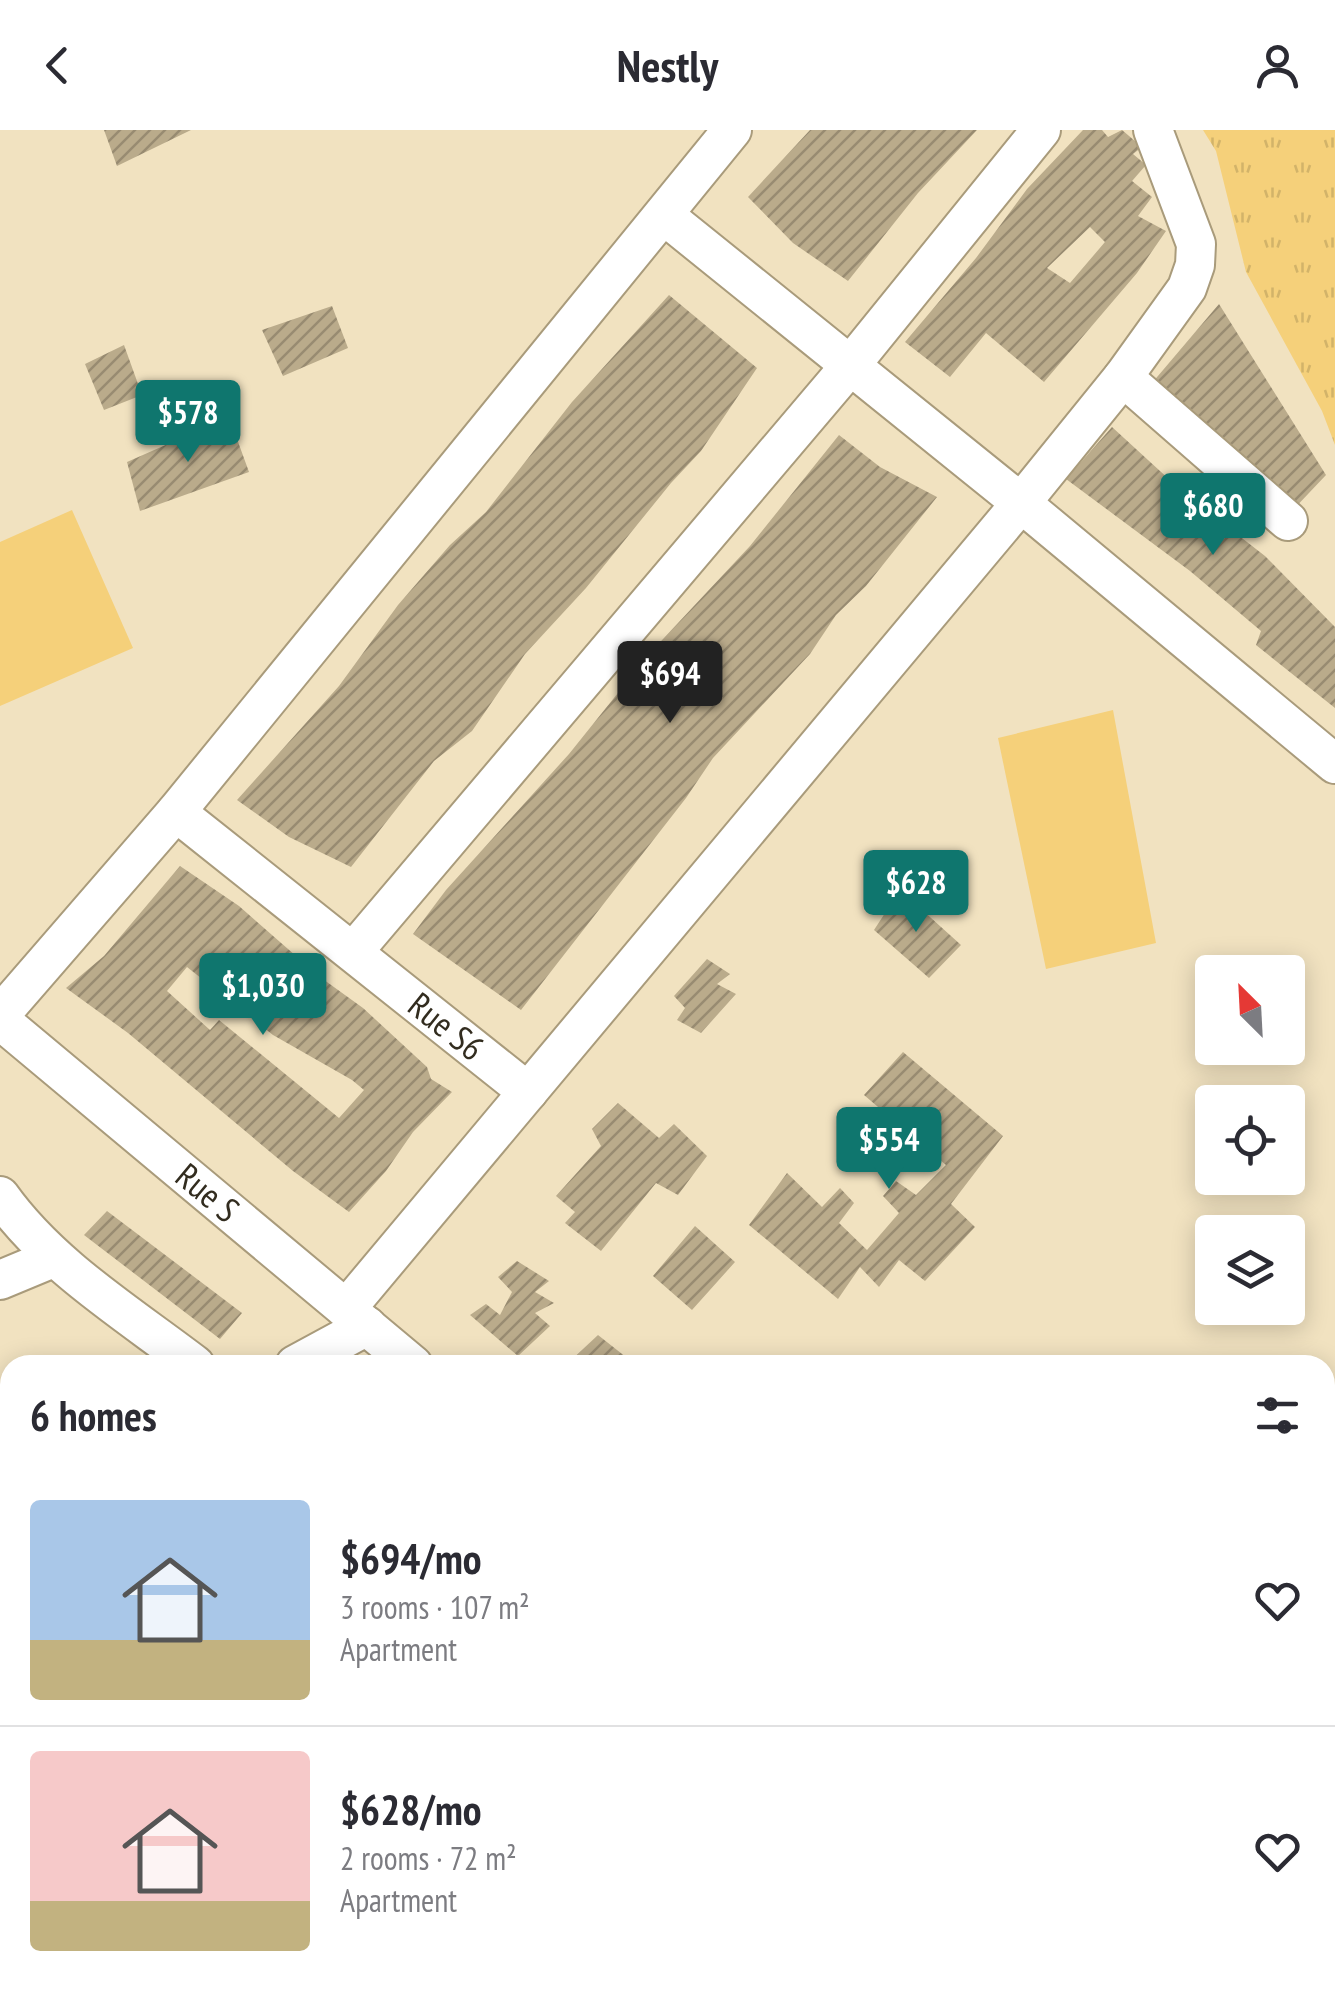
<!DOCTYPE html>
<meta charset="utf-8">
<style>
body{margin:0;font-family:"PT Sans Narrow",sans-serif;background:#f2f2f3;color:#2b2b33;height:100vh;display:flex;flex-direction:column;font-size:38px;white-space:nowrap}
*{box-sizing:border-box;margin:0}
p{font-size:32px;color:#7c7c81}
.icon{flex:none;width:55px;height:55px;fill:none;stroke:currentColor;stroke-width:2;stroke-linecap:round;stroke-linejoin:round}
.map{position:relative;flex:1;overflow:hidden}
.sheet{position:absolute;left:0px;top:1225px;width:1335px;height:642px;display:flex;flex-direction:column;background:#fff;border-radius:30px 30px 0 0;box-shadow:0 5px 25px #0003}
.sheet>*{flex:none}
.needle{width:65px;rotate:336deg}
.fabs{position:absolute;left:1195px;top:825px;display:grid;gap:20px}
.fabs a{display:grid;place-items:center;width:110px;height:110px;border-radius:10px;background:#fff;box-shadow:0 5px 25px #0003;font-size:50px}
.price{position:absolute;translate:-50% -85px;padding:0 22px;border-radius:10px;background:#0f766e;color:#fff;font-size:32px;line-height:65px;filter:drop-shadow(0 2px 5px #0008)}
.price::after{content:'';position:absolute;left:50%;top:60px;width:30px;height:22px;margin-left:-15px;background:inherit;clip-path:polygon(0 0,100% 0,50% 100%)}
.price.selected{background:#222;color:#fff}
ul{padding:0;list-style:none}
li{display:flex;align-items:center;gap:30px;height:250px;padding:0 30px}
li+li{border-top:2px solid #e1e1e2}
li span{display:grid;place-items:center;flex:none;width:280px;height:200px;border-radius:10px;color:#555}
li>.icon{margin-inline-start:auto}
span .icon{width:120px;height:120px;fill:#fffc;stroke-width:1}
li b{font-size:42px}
h2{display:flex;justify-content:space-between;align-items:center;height:120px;padding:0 30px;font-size:42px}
header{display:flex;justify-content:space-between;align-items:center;height:130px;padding:0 30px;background:#fff;font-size:45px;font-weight:600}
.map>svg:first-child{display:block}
.green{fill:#f5d07a}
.park{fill:url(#park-tufts)}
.building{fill:url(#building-hatch);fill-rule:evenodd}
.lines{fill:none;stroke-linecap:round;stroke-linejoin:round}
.minor-casing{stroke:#a99b7b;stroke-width:42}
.minor{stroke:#fff;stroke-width:38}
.labels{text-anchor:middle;stroke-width:8;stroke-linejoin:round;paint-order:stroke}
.street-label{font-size:35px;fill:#322c1f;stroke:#fff}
</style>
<header><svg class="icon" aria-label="back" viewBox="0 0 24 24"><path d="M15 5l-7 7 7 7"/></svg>Nestly<svg class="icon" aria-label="person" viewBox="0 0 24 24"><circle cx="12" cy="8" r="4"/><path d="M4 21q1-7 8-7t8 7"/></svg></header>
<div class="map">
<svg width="1335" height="1866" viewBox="0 0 1335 1866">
<defs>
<pattern id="park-tufts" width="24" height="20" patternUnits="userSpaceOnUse" patternTransform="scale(2.5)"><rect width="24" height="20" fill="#f5d07a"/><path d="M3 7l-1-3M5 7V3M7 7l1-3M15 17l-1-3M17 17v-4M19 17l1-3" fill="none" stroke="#d2b369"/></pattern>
<pattern id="building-hatch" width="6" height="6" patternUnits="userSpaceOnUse" patternTransform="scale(2.5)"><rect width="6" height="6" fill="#baab8b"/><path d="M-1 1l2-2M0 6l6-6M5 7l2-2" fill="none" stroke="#988b71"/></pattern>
</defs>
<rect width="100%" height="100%" fill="#f1e2c0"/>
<path class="green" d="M 72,380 L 133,518 L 0,576 L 0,412 Z
M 1113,580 L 1156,813 L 1046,839 L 998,608 Z
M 10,1461 L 10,1858 L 37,1858 L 25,1866 L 0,1866 L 0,1471 Z"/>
<path class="park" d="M 1203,0 L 1335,0 L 1335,315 L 1322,281 L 1246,142 L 1216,21 Z"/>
<path class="building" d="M 104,0 L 191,0 L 117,36 Z
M 810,0 L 977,0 L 918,63 L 848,151 L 793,113 L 748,67 Z
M 1083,0 L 1102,0 L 1108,7 L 1122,0 L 1142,17 L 1133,24 L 1146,35 L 1132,51 L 1152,67 L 1138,86 L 1166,101 L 1137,143 L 1044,252 L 986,203 L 950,247 L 905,212 L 976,128 L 1027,59 ZM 1090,97 L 1105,112 L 1070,153 L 1047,138 Z
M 669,165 L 757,238 L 701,321 L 671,353 L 586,458 L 525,524 L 472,601 L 434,631 L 351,737 L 289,707 L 237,670 L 339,556 L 398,475 L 450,415 L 486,382 L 572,272 Z
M 1219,174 L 1326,345 L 1291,382 L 1152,253 Z
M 332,176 L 348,218 L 283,246 L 262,200 Z
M 124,215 L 142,265 L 104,280 L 85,234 Z
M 229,287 L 249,342 L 140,381 L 127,332 Z
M 1112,297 L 1184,363 L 1265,426 L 1335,497 L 1335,578 L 1256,515 L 1261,501 L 1190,441 L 1066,349 Z
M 839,305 L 880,337 L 937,367 L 866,456 L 836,485 L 810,524 L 713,628 L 686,668 L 521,880 L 413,804 L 446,760 L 569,624 L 650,523 L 750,416 Z
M 180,736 L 239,776 L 320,847 L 363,878 L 427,937 L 431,949 L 452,962 L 413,1002 L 386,1041 L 349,1082 L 293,1041 L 128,903 L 66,858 L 104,826 ZM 187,837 L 273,905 L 352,950 L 364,960 L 339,988 L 219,890 L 210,900 L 167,861 Z
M 900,760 L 961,815 L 929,848 L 874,800 Z
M 707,829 L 730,844 L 717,854 L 736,864 L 701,903 L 677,890 L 685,878 L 674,866 Z
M 903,922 L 1003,1006 L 951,1074 L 975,1097 L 925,1151 L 899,1130 L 879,1157 L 860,1137 L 838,1169 L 749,1095 L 787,1043 L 822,1077 L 840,1058 L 854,1073 L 839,1093 L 867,1120 L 899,1083 L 883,1066 L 896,1051 L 916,1065 L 946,1035 L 864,965 Z
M 618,973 L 659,1008 L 674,994 L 707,1026 L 678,1065 L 656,1053 L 601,1121 L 565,1093 L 575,1082 L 556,1066 L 601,1016 L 592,999 Z
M 107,1081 L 242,1183 L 220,1209 L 84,1105 Z
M 695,1096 L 735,1132 L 692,1180 L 653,1146 Z
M 517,1131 L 549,1151 L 535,1162 L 554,1173 L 535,1183 L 550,1196 L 518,1226 L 470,1185 L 486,1174 L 500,1185 L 512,1162 L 498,1147 Z
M 598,1205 L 636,1235 L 566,1235 Z
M 0,1347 L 10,1357 L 10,1461 L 0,1471 Z
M 1335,1572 L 1335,1666 L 1325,1669 L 1325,1584 Z
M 37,1858 L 52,1858 L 60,1865 L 71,1858 L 273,1858 L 261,1866 L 133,1866 L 128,1859 L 116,1866 L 25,1866 Z
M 356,1858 L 584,1858 L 586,1866 L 344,1866 Z"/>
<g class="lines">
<defs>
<g id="minor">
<path d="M 665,86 L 1021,373 L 1335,634"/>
<path d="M 1123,247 L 1288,391"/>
<path id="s1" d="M 176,682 L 528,962"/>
<path d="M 353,822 L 849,237 L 1041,0"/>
<path d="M 0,885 L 176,682 L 732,0"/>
<path id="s2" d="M 0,890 L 413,1235"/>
<path d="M 0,1066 C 50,1136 127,1183 195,1235"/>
<path d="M 0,1150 L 53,1128"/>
<path d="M 346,1179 L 1021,373 L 1123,247 L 1187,158 L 1195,135 L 1196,114 L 1153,0"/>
<path d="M 295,1235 L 367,1196"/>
<path d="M 1325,1763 L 1335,1760"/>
<path d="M 1082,1858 L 1086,1866"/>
<path d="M 1176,1858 L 1184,1866"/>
<path d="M 1017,1866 L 1036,1858"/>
</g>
</defs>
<use href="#minor" class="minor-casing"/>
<use href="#minor" class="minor"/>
</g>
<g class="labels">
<g class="street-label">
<text dy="12" stroke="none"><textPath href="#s1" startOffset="345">Rue S6</textPath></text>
<text dy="12" stroke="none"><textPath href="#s2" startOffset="270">Rue S</textPath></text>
</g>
</g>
</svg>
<div class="fabs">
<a><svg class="needle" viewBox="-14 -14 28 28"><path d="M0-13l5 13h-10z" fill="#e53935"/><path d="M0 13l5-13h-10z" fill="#7c7c81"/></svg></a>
<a><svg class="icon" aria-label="locate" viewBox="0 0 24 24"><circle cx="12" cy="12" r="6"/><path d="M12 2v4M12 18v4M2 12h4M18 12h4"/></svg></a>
<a><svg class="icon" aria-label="layers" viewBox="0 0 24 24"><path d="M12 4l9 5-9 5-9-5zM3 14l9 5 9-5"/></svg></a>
</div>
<b class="price" style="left:188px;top:335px">$578</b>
<b class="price" style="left:1213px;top:428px">$680</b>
<b class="price selected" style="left:670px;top:596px">$694</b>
<b class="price" style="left:916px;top:805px">$628</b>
<b class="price" style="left:263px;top:908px">$1,030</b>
<b class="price" style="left:889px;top:1062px">$554</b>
<section class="sheet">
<h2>6 homes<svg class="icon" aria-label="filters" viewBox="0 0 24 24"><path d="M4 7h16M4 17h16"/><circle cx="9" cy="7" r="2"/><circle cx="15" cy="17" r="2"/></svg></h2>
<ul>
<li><span style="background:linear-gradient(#a9c7e8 70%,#c2b280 0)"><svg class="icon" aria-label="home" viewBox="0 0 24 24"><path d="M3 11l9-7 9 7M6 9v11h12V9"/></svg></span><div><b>$694/mo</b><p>3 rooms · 107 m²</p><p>Apartment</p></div><svg class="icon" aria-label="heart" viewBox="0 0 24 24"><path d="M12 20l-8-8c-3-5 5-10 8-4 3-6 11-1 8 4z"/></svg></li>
<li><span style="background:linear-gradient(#f6c9c9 75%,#c2b280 0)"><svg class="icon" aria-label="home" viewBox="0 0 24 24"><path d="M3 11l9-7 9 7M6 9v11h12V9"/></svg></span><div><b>$628/mo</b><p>2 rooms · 72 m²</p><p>Apartment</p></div><svg class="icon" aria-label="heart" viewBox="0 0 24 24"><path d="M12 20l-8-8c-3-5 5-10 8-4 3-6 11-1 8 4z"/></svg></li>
</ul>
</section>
</div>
